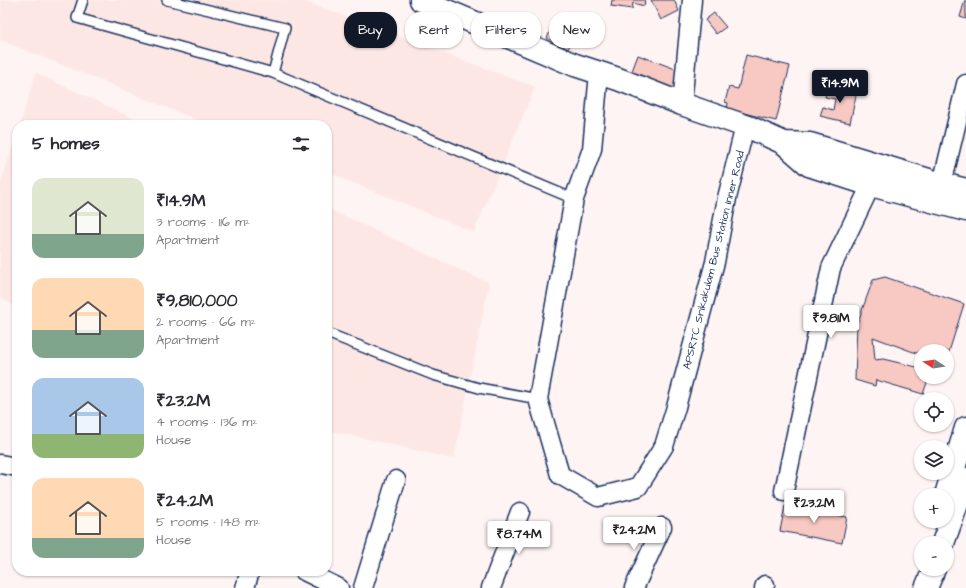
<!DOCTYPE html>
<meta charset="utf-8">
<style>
body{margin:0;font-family:"Architects Daughter",sans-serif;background:#f2f2f3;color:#2b2b33;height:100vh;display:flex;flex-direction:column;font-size:15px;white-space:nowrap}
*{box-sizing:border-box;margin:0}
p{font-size:13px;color:#7c7c81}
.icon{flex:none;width:22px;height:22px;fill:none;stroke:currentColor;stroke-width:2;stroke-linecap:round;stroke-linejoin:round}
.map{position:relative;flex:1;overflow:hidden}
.panel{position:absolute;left:12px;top:120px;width:320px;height:456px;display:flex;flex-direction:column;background:#fff;border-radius:16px;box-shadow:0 1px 3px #0004}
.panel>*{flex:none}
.banner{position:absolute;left:344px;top:12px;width:380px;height:36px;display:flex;gap:8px}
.needle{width:26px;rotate:282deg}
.controls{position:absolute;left:914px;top:344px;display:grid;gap:8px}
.controls a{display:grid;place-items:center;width:40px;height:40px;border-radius:50%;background:#fff;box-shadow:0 1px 3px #0004;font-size:20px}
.price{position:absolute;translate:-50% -34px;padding:0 9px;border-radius:4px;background:#fff;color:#222;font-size:13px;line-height:26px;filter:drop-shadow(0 1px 2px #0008)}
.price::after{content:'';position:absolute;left:50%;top:24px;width:12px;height:9px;margin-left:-6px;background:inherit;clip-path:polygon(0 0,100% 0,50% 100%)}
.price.on{background:#111827;color:#fff}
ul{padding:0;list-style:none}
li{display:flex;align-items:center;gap:12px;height:100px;padding:0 20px}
li span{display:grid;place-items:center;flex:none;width:112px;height:80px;border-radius:12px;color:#555}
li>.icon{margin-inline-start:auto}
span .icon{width:48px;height:48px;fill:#fffc;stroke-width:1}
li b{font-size:17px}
h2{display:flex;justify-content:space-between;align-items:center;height:48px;padding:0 20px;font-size:17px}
.chip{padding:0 14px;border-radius:16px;background:#fff;box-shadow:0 1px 3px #0004;font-size:14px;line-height:36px}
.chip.on{background:#111827;color:#fff}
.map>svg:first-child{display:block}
.built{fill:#fce7e4}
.building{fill:#f8c8c2;stroke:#1b2f5e}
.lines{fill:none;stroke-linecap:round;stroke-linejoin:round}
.service-casing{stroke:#1b2f5e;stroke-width:12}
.minor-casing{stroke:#1b2f5e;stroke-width:21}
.tertiary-casing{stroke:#1b2f5e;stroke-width:25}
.primary-casing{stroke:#1b2f5e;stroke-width:25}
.service{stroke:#fff;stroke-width:9}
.minor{stroke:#fff;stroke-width:18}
.tertiary{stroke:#fff;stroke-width:22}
.primary{stroke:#fff;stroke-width:22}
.labels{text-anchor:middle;stroke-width:3;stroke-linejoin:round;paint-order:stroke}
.street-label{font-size:11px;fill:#1b2f5e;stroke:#fff}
</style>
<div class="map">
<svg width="966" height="588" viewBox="0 0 966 588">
<rect width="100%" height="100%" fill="#fef4f3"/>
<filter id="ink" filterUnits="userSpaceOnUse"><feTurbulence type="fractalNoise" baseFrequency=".025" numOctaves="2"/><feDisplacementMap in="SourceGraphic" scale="8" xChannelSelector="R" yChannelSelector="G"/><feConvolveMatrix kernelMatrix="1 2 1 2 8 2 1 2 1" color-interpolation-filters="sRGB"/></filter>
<g filter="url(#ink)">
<path class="built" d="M 1,0 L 301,0 L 535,87 L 474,232 L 327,172 L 327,125 L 210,125 L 0,40 Z
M 36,73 L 148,125 L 20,125 Z
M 17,133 L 17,307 L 0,297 L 0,186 Z
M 327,208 L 489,283 L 454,459 L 327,430 Z"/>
<path class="building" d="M 612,0 L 645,0 L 644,6 L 633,3 L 632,9 L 611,6 Z
M 651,0 L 674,0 L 679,11 L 661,20 Z
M 965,0 L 966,0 L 966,19 L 960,17 Z
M 714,13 L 726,27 L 716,34 L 705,20 Z
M 558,15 L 579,26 L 568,49 L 547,38 Z
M 638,55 L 681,71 L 673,95 L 629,79 Z
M 746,55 L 790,66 L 776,121 L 727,109 L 728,103 L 725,102 L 729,87 L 738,89 Z
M 828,84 L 857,91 L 850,123 L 820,116 L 823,107 L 833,110 L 835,99 L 825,97 Z
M 885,277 L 964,304 L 948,355 L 947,355 L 947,351 L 921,351 L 916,353 L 873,337 L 875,360 L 883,359 L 921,368 L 921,377 L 929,377 L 923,394 L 876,380 L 875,386 L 855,380 L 857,324 L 873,280 Z
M 785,506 L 847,517 L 842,543 L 780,531 Z"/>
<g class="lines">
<defs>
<path id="service" d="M 83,0 L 77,18 L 273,73 L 574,199
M 167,0 L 285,28 L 273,73
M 327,333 L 433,375 L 479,388 L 538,399"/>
<path id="minor" d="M 599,73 L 592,149 L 574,199 L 538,399 L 560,475 L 598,497 L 638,487 L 664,446 L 676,407 L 715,262 L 727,198 L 745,126
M 682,104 L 692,0
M 942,184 L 966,84
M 0,464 L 17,467
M 784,491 L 831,268 L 871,185
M 304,571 L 339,588
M 245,588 L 250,571
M 363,588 L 396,480
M 491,588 L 520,512
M 634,588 L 662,527
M 764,588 L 765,585"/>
<path id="tertiary" d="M 946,495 L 966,428
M 943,543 L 966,479
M 926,588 L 934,569"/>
<path id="primary" d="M 421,0 L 575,65 L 618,79 L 682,104 L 751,128 L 784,143 L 809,165 L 871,185 L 966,210
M 784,143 L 810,144 L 942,184 L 966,190"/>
</defs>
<use href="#service" class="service-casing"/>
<use href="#minor" class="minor-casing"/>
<use href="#tertiary" class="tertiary-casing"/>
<use href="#primary" class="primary-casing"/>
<use href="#service" class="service"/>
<use href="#minor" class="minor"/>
<use href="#tertiary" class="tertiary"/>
<use href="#primary" class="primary"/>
</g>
</g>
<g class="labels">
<g class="street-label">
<text transform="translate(713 260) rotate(-76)" y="4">APSRTC Srikakulam Bus Station Inner Road</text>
</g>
</g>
</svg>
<div class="controls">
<a><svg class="needle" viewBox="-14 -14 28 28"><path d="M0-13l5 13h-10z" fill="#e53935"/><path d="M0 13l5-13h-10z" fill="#7c7c81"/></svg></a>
<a><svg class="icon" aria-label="locate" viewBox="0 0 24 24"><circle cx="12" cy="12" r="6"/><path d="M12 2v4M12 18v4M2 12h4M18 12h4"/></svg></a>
<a><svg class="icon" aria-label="layers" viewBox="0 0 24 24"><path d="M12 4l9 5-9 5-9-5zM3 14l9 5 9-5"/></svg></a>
<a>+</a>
<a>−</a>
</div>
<b class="price on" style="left:840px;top:104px">₹14.9M</b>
<b class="price" style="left:831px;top:339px">₹9.81M</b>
<b class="price" style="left:814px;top:524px">₹23.2M</b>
<b class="price" style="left:634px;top:551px">₹24.2M</b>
<b class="price" style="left:519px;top:555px">₹8.74M</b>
<div class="banner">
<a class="chip on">Buy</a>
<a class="chip">Rent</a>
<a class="chip">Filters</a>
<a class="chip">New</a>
</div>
<section class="panel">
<h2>5 homes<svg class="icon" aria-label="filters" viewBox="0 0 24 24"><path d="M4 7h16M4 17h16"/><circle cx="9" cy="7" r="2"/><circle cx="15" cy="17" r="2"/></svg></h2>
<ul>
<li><span style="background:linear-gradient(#dfe7d0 70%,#7fa58c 0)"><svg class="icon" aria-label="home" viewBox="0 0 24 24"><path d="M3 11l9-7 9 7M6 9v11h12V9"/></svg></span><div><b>₹14.9M</b><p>3 rooms · 116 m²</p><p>Apartment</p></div></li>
<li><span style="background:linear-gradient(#ffd9b3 65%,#7fa58c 0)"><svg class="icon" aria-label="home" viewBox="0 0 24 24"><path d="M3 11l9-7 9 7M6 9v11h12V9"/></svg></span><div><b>₹9,810,000</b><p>2 rooms · 66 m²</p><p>Apartment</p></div></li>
<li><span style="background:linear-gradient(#a9c7e8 70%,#8fb573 0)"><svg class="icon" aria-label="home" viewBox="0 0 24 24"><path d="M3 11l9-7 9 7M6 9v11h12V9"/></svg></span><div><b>₹23.2M</b><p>4 rooms · 136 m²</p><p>House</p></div></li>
<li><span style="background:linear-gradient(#ffd9b3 75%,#7fa58c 0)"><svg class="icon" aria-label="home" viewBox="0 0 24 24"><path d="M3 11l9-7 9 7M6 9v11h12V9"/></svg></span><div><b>₹24.2M</b><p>5 rooms · 148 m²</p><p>House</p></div></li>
</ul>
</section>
</div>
